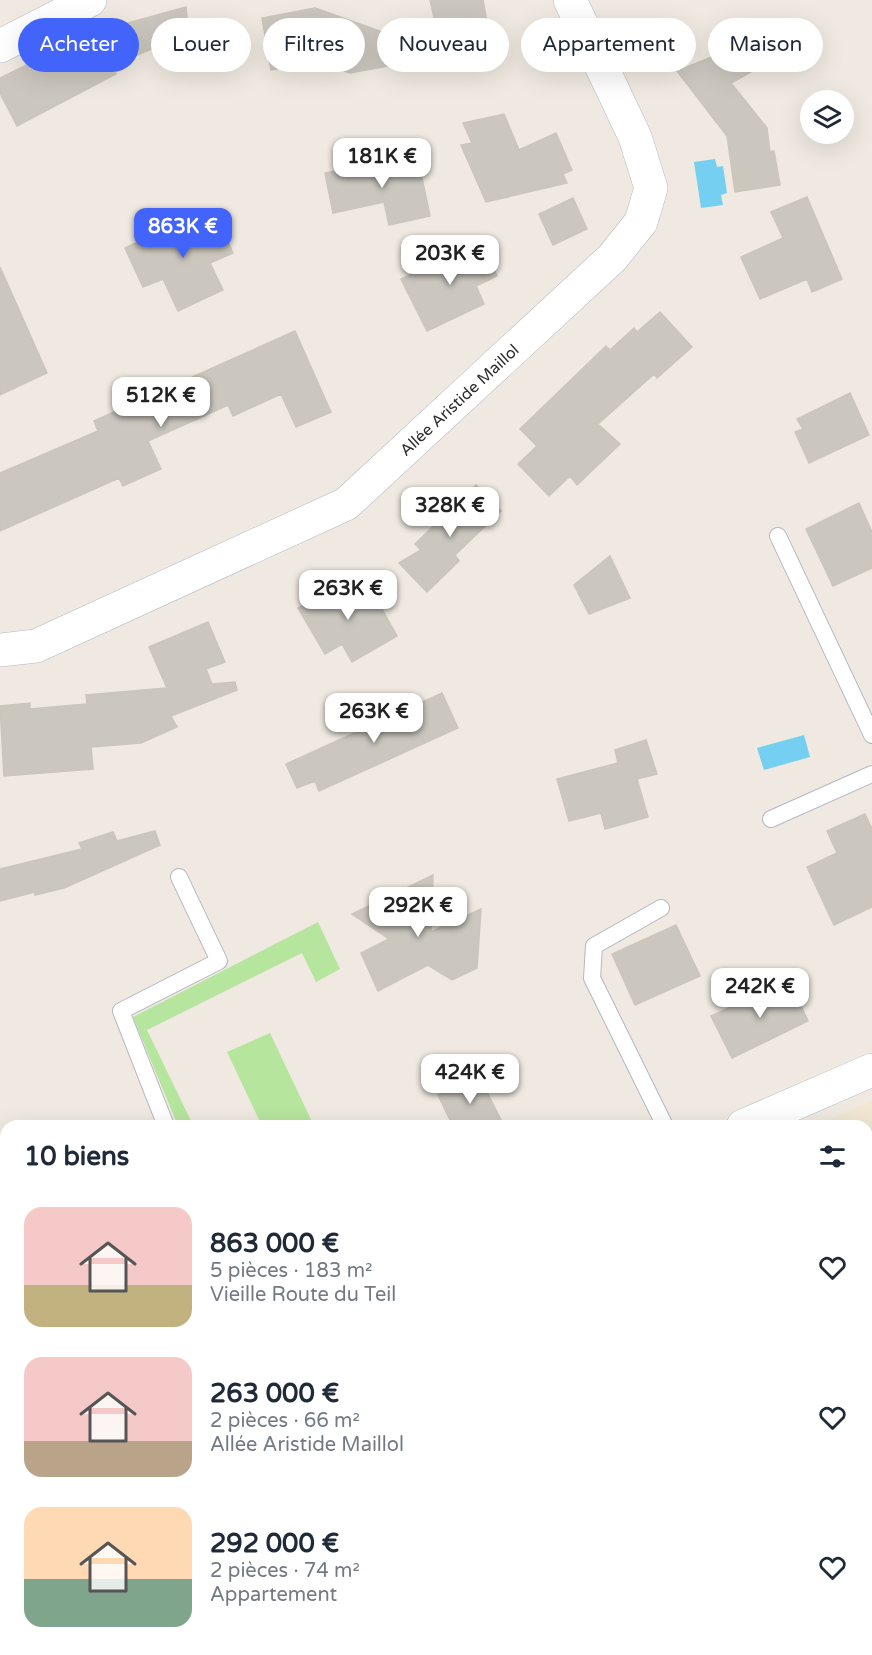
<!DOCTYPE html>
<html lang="fr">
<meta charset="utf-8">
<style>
body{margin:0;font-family:"Varela Round",sans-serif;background:#f6f6f7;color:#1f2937;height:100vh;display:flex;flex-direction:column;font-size:22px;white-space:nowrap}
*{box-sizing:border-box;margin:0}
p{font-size:20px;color:#747a83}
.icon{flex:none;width:33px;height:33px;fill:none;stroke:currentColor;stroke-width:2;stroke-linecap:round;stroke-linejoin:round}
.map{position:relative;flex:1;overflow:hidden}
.drawer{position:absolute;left:0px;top:1120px;width:873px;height:536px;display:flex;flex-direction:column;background:#fff;border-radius:18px 18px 0 0;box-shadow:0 6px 24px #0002}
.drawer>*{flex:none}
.banner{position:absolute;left:18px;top:18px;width:837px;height:54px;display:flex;gap:12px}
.fabs{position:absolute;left:800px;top:90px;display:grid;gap:12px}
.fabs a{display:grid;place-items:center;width:54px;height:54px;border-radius:50%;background:#fff;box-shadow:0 6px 24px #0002;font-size:30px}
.price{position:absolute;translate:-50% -51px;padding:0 14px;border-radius:12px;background:#fff;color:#222;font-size:20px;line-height:39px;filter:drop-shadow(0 2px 3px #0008)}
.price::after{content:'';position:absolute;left:50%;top:36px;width:18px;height:14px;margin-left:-9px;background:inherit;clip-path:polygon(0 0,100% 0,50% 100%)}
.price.selected{background:#4264fb;color:#fff}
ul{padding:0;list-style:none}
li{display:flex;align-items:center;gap:18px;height:150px;padding:0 24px}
li span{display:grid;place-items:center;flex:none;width:168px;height:120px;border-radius:18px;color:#555}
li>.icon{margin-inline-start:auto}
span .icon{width:72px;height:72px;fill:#fffc;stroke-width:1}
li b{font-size:26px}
h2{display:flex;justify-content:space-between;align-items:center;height:72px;padding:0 24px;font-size:26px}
.tag{padding:0 21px;border-radius:27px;background:#fff;box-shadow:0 6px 24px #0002;font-size:21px;line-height:54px}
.tag.selected{background:#4264fb;color:#fff}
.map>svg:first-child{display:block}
.education{fill:#f0e6d1}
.green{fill:#b6e59e}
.pitch{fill:#c9ec9a}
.water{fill:#75cff0}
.building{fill:#cbc7bf;stroke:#cbc5ba;stroke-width:1.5}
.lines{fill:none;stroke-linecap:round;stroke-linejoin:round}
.service-casing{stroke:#b4b7c1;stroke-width:18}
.minor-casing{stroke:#b4b7c1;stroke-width:34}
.service{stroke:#fff;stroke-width:16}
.minor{stroke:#fff;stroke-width:33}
.labels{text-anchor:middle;stroke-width:4.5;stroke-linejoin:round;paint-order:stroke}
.street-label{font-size:16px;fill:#2e2e2e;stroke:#fff}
</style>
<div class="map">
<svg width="872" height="1655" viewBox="0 0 872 1655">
<rect width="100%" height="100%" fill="#efe9e1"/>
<path class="education" d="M 872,1101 L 872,1607 L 868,1609 L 872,1624 L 872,1655 L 306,1655 L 303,1650 L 867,1650 L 867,1126 L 816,1126 Z"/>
<path class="green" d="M 318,922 L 340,969 L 316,982 L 302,953 L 147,1030 L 193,1125 L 178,1126 L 133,1017 Z
M 270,1033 L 314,1126 L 262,1126 L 227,1052 Z"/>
<path class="pitch" d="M 872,1553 L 872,1586 L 867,1588 L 867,1555 Z
M 328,1650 L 420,1650 L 409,1655 L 330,1655 Z
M 671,1650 L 765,1650 L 730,1655 L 661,1655 Z
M 772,1650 L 832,1650 L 840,1655 L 789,1655 Z"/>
<path class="water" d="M 715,159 L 717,167 L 723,166 L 727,193 L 721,195 L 723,205 L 701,208 L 694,162 Z
M 804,735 L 810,757 L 764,770 L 757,748 Z"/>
<path class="building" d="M 430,0 L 483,0 L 488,27 L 482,28 L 485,47 L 423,59 L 409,27 L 435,22 Z
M 186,7 L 189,38 L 174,40 L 112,65 L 116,74 L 17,126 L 0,93 L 0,78 L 92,33 Z
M 315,8 L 382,32 L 393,30 L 394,37 L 407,42 L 395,44 L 399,64 L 350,73 L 335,68 L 339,56 L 271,70 L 262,18 Z
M 746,43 L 760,67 L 731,83 L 767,128 L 770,152 L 774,151 L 780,185 L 735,192 L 727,136 L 677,71 Z
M 504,114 L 519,150 L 556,133 L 572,170 L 563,174 L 567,183 L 486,202 L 461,145 L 472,143 L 463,123 Z
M 417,154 L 430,216 L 389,225 L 384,202 L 333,213 L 325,173 Z
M 807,197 L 842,279 L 812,292 L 807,279 L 760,299 L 741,257 L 783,238 L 771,212 Z
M 573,198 L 587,229 L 553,245 L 539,214 Z
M 213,209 L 233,253 L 210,263 L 223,290 L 178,311 L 163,279 L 143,287 L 125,248 Z
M 481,241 L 497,276 L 476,286 L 484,304 L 427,331 L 401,279 Z
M 0,267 L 47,373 L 0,395 Z
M 660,312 L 692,347 L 657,378 L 654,374 L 598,424 L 620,444 L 577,485 L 570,476 L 549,496 L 518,464 L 537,446 L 520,429 L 606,346 L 610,350 L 634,328 L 637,332 Z
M 295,331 L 331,412 L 296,427 L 281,394 L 233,416 L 228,405 L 148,441 L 161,469 L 123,486 L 119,478 L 0,531 L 0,473 L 98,431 L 94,421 Z
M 850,393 L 869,435 L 809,463 L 795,432 L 803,429 L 797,419 Z
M 476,485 L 501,511 L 455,555 L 459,561 L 427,592 L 399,563 L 421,550 L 415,544 Z
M 859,503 L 872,532 L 872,568 L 833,586 L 806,529 Z
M 610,556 L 630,598 L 589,614 L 574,585 Z
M 367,582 L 397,636 L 352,662 L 342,644 L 325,654 L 298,608 L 334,587 L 340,597 Z
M 208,622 L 225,662 L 206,669 L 212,684 L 235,682 L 237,690 L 171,716 L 177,727 L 141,743 L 91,747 L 93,769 L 4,776 L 0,706 L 30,703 L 30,709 L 87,704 L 86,695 L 167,688 L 149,647 Z
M 442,693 L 458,728 L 319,791 L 315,781 L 297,788 L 286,764 Z
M 646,740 L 657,774 L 637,779 L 648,817 L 605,829 L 601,813 L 569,821 L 557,779 L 618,763 L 615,750 Z
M 865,814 L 872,829 L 872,907 L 834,925 L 807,867 L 837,853 L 827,831 Z
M 155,831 L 160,845 L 64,888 L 35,895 L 35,892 L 0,901 L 0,869 L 82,849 L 79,843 L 113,832 L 117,841 Z
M 433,875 L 431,932 L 481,909 L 477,968 L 452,980 L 428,965 L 378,991 L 361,953 L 389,939 L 352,914 Z
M 676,925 L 700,976 L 635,1005 L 612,954 Z
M 789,980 L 808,1021 L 732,1058 L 711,1016 Z
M 478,1074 L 504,1126 L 453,1126 L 438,1095 Z"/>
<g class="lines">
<defs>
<path id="service" d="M 778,536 L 872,735
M 771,819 L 872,774
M 661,908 L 594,946 L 592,978 L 665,1126
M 166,1126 L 121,1011 L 219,961 L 179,877
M 0,1313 L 6,1329
M 0,1655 L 6,1649"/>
<g id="minor">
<path d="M 0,46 L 90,0"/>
<path id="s1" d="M 0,650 L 36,646 L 346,504 L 612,258 L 641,222 L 651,188 L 635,137 L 570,0"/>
<path d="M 743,1126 L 872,1070"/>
<path d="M 0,1430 L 6,1427"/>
</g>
</defs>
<use href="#service" class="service-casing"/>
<use href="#minor" class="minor-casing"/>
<use href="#service" class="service"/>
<use href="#minor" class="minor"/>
</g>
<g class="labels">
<g class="street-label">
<text dy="6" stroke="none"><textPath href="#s1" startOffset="531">Allée Aristide Maillol</textPath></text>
</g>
</g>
</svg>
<div class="fabs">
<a><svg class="icon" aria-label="layers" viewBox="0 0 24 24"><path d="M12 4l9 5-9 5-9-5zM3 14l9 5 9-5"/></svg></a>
</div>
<b class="price" style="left:382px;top:189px">181K €</b>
<b class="price selected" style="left:183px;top:259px">863K €</b>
<b class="price" style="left:450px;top:286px">203K €</b>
<b class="price" style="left:161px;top:428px">512K €</b>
<b class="price" style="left:450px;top:538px">328K €</b>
<b class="price" style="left:348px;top:621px">263K €</b>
<b class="price" style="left:374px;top:744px">263K €</b>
<b class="price" style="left:418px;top:938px">292K €</b>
<b class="price" style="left:760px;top:1019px">242K €</b>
<b class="price" style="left:470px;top:1105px">424K €</b>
<div class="banner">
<a class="tag selected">Acheter</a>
<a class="tag">Louer</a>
<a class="tag">Filtres</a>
<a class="tag">Nouveau</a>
<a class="tag">Appartement</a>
<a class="tag">Maison</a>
</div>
<section class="drawer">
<h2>10 biens<svg class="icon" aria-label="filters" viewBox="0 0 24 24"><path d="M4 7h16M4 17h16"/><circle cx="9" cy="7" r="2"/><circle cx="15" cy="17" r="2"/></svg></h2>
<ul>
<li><span style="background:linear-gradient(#f6c9c9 65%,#c2b280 0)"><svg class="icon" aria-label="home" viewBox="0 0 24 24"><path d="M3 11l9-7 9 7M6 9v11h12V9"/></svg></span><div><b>863 000 €</b><p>5 pièces · 183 m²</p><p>Vieille Route du Teil</p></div><svg class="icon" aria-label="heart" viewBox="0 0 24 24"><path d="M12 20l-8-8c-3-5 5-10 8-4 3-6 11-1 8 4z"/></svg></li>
<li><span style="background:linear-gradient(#f6c9c9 70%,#b9a48a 0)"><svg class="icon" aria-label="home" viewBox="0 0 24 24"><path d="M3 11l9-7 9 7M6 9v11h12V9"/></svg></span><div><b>263 000 €</b><p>2 pièces · 66 m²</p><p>Allée Aristide Maillol</p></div><svg class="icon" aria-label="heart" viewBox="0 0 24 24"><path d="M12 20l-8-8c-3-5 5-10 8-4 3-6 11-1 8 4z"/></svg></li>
<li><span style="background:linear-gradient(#ffd9b3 60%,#7fa58c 0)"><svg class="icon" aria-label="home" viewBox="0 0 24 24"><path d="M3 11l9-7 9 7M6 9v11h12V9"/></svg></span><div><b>292 000 €</b><p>2 pièces · 74 m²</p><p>Appartement</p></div><svg class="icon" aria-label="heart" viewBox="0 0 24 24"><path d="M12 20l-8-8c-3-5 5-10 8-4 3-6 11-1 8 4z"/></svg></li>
</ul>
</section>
</div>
